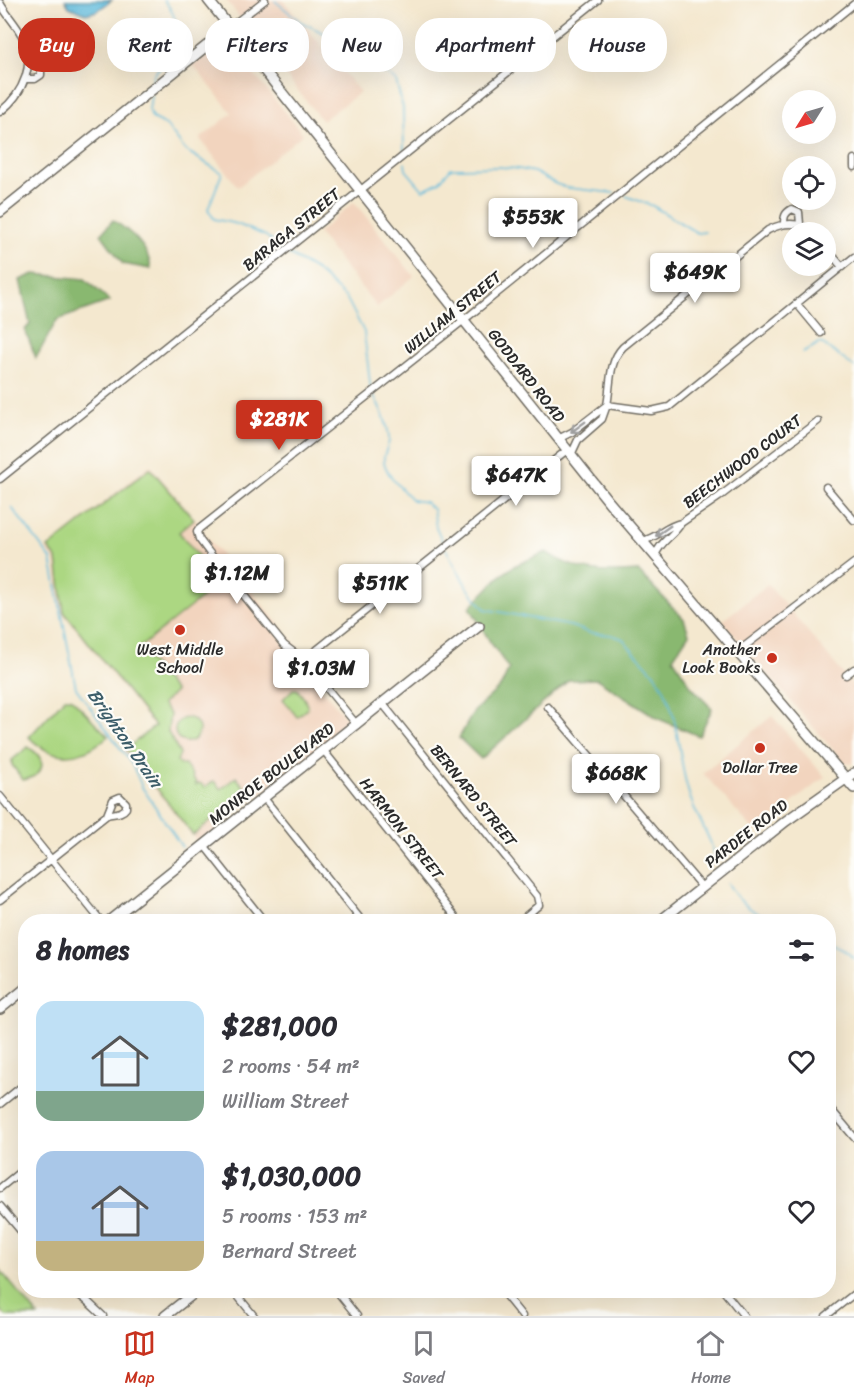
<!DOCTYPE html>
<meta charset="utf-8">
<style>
body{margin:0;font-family:Sriracha,sans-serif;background:#f7f7f7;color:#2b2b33;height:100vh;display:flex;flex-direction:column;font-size:22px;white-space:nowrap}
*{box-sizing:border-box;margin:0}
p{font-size:20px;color:#7c7c81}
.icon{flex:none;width:33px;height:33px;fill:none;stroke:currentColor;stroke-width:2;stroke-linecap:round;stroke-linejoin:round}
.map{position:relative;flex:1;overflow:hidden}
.panel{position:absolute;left:18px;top:914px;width:818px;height:384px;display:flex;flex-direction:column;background:#fff;border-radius:24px;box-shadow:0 6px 24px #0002}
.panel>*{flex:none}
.top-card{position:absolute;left:18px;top:18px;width:819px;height:54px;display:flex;gap:12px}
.needle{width:39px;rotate:233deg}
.controls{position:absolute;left:782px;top:90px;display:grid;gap:12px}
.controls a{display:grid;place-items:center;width:54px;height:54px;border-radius:50%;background:#fff;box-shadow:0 6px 24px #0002;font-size:30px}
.price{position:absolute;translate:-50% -51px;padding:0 14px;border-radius:6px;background:#fff;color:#222;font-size:20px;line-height:39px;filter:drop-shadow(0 2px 3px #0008)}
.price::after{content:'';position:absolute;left:50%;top:36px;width:18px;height:14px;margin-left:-9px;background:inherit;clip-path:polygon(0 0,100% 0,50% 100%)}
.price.current{background:#c8321e;color:#fff}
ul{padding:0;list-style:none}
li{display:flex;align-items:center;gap:18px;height:150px;padding:0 18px}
li span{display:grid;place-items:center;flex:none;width:168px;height:120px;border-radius:18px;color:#555}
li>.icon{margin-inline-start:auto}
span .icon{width:72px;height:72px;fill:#fffc;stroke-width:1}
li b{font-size:26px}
h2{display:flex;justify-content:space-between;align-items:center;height:72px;padding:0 18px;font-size:26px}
.chip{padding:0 21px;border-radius:24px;background:#fff;box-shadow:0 6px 24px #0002;font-size:21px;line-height:54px}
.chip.current{background:#c8321e;color:#fff}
.tab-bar{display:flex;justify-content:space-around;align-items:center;height:84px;border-top:2px solid #e1e1e2;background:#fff;font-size:16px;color:#7c7c81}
.tab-bar a{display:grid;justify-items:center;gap:3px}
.tab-bar .current{color:#c8321e}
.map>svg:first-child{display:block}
.built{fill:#f2d4be}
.green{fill:#acd782;stroke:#6c8156;stroke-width:1.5}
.forest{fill:#89b870;stroke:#5a724e;stroke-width:1.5}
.water{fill:#5dbadb;stroke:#447283;stroke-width:1.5}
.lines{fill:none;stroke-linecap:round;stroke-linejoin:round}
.stream{stroke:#5dbadb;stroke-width:1.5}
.street-casing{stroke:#716d64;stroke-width:9}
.secondary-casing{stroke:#716d64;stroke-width:12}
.street{stroke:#fff;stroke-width:6}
.secondary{stroke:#fff;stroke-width:9}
.oneway{stroke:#a0a0a0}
.poi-dot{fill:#c8321e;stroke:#fdfcf7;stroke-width:2}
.labels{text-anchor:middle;stroke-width:4.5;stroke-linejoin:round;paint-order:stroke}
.street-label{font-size:16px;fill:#2b2b2b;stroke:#fdfcf7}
.poi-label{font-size:16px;fill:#2b2b2b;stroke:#fdfcf7}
.water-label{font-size:18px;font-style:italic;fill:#3c5d69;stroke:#fdfcf7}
</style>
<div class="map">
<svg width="854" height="1316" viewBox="0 0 854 1316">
<rect width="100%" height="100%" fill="#fdfcf7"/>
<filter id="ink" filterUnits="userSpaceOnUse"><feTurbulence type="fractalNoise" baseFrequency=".0167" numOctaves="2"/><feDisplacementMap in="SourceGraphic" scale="12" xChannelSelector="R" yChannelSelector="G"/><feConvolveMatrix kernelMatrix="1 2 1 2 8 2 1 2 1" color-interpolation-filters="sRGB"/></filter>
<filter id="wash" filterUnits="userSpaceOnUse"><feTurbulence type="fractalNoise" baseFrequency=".008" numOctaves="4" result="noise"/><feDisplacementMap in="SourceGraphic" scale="24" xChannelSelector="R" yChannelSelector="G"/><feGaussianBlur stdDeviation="1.35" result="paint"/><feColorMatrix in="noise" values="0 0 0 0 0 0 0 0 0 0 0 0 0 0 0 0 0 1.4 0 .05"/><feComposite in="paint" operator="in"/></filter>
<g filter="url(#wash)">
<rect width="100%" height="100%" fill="#f4e8cf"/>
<path class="built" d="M 226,0 L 283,0 L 360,92 L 322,121 Z
M 227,42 L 303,134 L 238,187 L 200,139 L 232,113 L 193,65 L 219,44 Z
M 354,202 L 414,276 L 377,307 L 318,233 Z
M 150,465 L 195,519 L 206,536 L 297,647 L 292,652 L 350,723 L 198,843 L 124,750 L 154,727 L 62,612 L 55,561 L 46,549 Z
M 768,584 L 854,687 L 854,762 L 852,764 L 844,763 L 722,621 Z
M 772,716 L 825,777 L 755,832 L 703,773 Z"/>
<path class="green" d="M 150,468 L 194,519 L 179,532 L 220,583 L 139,648 L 175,692 L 162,704 L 170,714 L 168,732 L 180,754 L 177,761 L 181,765 L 185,765 L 193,776 L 192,777 L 197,783 L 195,785 L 200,783 L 205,787 L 214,781 L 221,789 L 236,777 L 248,791 L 193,835 L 126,749 L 155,726 L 64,612 L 57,559 L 48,548 Z
M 293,689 L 297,689 L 304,698 L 308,708 L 297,717 L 283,699 Z
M 65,698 L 71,698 L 108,736 C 83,759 54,763 29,737 Z
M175 730a12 12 0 1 1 24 0a12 12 0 1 1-24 0Z
M 28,747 C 48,759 46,775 23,780 L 12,765 L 12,760 Z
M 0,1270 L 38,1316 L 6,1316 L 2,1312 L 0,1314 Z"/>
<path class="forest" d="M 113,220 C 131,232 149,246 151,269 L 123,264 L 101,234 Z
M 34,274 L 85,279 L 110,301 L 57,320 L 36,358 L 25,330 L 30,324 L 20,280 Z
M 546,552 C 576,572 602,574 638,571 L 684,619 L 689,634 L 673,658 L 691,686 L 712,709 L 699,736 L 659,719 L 597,679 L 569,680 L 481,759 L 459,738 L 474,711 L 501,686 L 509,669 L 489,640 L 470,607 L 499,577 L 514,566 Z"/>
<path class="water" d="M 65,0 L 112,0 L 97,11 L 86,14 L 69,7 Z"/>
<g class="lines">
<path class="stream" d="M 275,1 L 301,22 L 338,40 L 366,59 L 372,69 L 387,74 L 396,81 L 403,108 L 404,151
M 153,84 C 150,70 163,66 173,61 C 183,42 178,16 164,0
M 151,95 L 149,110 L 152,118 L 166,125 L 185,150 L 222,173 L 208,209 L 214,219 L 237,224 L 266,236 L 281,249
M 405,163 L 406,170 L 423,190 L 439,182 L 451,168 L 500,167 L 519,169 L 534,172 L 556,184 L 568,188 L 614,193
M 626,196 L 653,206 L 697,233 L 705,232
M 288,254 L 317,271 L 347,299 L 364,332 L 371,391
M 803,353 L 819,343 L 823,344 L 854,367
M 373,395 C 380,406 389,426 389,440 C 389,447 382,455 384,462 C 387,476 403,490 412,500 L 425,502 L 433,509 L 436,527 L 444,545
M 12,508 L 51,559 L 76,688 L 132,764 L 142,787 L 182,847
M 446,549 L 467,587 L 485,609 L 571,626 L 590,633 L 612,635 L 623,639 C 636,656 655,670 664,689 C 680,722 678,762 690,797 C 697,818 710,835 715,856
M 728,883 C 736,901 755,914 774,921
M 828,941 L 848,952 L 854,958"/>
</g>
</g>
<g filter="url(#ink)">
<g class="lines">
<defs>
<path id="street" d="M 0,3 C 6,14 15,23 21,34 C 38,62 23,94 0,112
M 230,27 L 265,0
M 26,79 L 35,79 L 41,75 L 41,68 L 38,64 L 29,62
M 854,159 L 854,167
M 784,224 C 784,216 785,213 792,209 L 799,212 L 800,224
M 813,232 C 799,221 784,222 768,230 L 623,347 C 608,362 611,386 607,405 L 651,411 L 669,407 L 854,257
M 825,246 L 842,267
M 797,304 L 821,333
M 558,439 L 572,432 L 607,405 L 602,419 L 578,440 L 571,455
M 0,479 L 598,0
M 826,487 L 854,520
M 681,523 L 719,497 L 818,421
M 642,541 C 657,538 666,526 681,523 C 674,536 660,541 655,556
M 737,652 L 854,563
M 304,660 L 567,450
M 846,675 L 854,669
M 383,704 L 537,896 L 539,905 L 520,921
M 548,707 L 702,887
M 357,725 L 304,660 L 284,645 L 208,551 L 199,539 L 197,532 L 199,529 L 464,320 L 854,4
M 324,751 L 459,921
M 0,796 L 101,921
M 264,798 L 362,921
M 204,845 L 264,921
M 0,900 L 107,815 C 114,813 122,814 126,808 L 126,803 L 120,797 L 113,800 L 107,815
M 0,1104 L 26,1083
M 828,1106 L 854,1137
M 0,1188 L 26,1167
M 0,1206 L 26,1237
M 72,1290 L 86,1300 L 103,1316
M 233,1290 L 254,1316
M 336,1290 L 357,1316
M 501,1290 L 522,1316
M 723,1290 L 744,1316
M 826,1316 L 854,1294"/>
<path id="secondary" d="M 208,0 L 609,502 L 854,788
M 0,212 L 230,27
M 109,921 L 479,626
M 660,921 L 786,821 L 854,773
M 0,1009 L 26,988
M 165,1316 L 198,1290"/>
</defs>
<use href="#street" class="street-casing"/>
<use href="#secondary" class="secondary-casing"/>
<use href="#street" class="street"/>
<use href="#secondary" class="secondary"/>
</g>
<defs><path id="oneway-shaft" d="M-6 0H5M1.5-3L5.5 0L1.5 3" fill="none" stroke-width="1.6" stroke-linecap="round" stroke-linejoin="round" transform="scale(1.5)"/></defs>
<g class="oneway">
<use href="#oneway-shaft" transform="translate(578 427) rotate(144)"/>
<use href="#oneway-shaft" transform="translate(663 531) rotate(145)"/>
</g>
</g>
<g class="poi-dot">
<circle cx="180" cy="630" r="6"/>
<circle cx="772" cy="658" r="6"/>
<circle cx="760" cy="748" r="6"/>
</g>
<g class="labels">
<g class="street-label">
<text transform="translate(291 229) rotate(-39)" y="6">BARAGA STREET</text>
<text transform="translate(452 312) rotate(-39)" y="6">WILLIAM STREET</text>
<text transform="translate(527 375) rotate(52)" y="6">GODDARD ROAD</text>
<text transform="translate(742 461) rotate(-37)" y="6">BEECHWOOD COURT</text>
<text transform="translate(271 773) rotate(-38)" y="6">MONROE BOULEVARD</text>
<text transform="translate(474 795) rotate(51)" y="6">BERNARD STREET</text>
<text transform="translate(402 828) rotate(52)" y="6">HARMON STREET</text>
<text transform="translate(746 833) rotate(-38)" y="6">PARDEE ROAD</text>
</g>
<g class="poi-label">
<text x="180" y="655">West Middle<tspan x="180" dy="18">School</tspan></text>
<text x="760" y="655" text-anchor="end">Another<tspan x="760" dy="18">Look Books</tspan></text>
<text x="760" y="773">Dollar Tree</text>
</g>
<g class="water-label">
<text transform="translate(125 738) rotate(55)" y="6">Brighton Drain</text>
</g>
</g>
</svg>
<div class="controls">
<a><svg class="needle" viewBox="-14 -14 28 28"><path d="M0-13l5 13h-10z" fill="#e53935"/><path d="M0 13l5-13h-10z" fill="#7c7c81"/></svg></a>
<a><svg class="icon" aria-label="locate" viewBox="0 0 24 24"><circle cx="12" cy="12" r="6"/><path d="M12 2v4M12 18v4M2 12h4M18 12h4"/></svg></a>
<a><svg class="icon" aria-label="layers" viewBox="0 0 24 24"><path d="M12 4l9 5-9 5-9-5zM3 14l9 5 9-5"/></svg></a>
</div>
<b class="price" style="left:533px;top:249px">$553K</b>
<b class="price" style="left:695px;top:304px">$649K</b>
<b class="price current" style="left:279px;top:451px">$281K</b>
<b class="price" style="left:516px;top:507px">$647K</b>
<b class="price" style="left:237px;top:605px">$1.12M</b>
<b class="price" style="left:380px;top:615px">$511K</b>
<b class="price" style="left:321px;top:700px">$1.03M</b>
<b class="price" style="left:616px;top:805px">$668K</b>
<div class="top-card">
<a class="chip current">Buy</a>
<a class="chip">Rent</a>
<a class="chip">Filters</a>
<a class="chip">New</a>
<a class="chip">Apartment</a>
<a class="chip">House</a>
</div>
<section class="panel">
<h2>8 homes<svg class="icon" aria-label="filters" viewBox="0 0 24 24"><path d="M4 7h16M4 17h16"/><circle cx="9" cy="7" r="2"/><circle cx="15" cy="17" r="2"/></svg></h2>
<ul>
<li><span style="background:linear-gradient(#bfe0f5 75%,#7fa58c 0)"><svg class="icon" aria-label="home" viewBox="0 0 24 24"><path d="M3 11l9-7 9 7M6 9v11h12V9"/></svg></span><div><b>$281,000</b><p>2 rooms · 54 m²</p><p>William Street</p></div><svg class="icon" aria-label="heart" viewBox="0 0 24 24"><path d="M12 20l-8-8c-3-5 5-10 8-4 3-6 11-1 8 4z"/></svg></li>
<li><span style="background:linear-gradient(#a9c7e8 75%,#c2b280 0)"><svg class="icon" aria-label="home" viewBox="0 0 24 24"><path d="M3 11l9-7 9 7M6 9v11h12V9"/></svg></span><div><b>$1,030,000</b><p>5 rooms · 153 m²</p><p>Bernard Street</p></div><svg class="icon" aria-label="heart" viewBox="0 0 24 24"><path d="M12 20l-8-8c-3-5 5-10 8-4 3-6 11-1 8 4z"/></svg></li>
</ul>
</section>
</div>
<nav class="tab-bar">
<a class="current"><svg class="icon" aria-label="map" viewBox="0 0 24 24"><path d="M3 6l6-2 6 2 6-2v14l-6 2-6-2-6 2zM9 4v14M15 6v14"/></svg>Map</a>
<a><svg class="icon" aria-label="saved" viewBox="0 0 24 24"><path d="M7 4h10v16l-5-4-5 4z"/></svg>Saved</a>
<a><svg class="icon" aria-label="home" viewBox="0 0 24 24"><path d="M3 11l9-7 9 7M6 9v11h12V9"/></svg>Home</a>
</nav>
